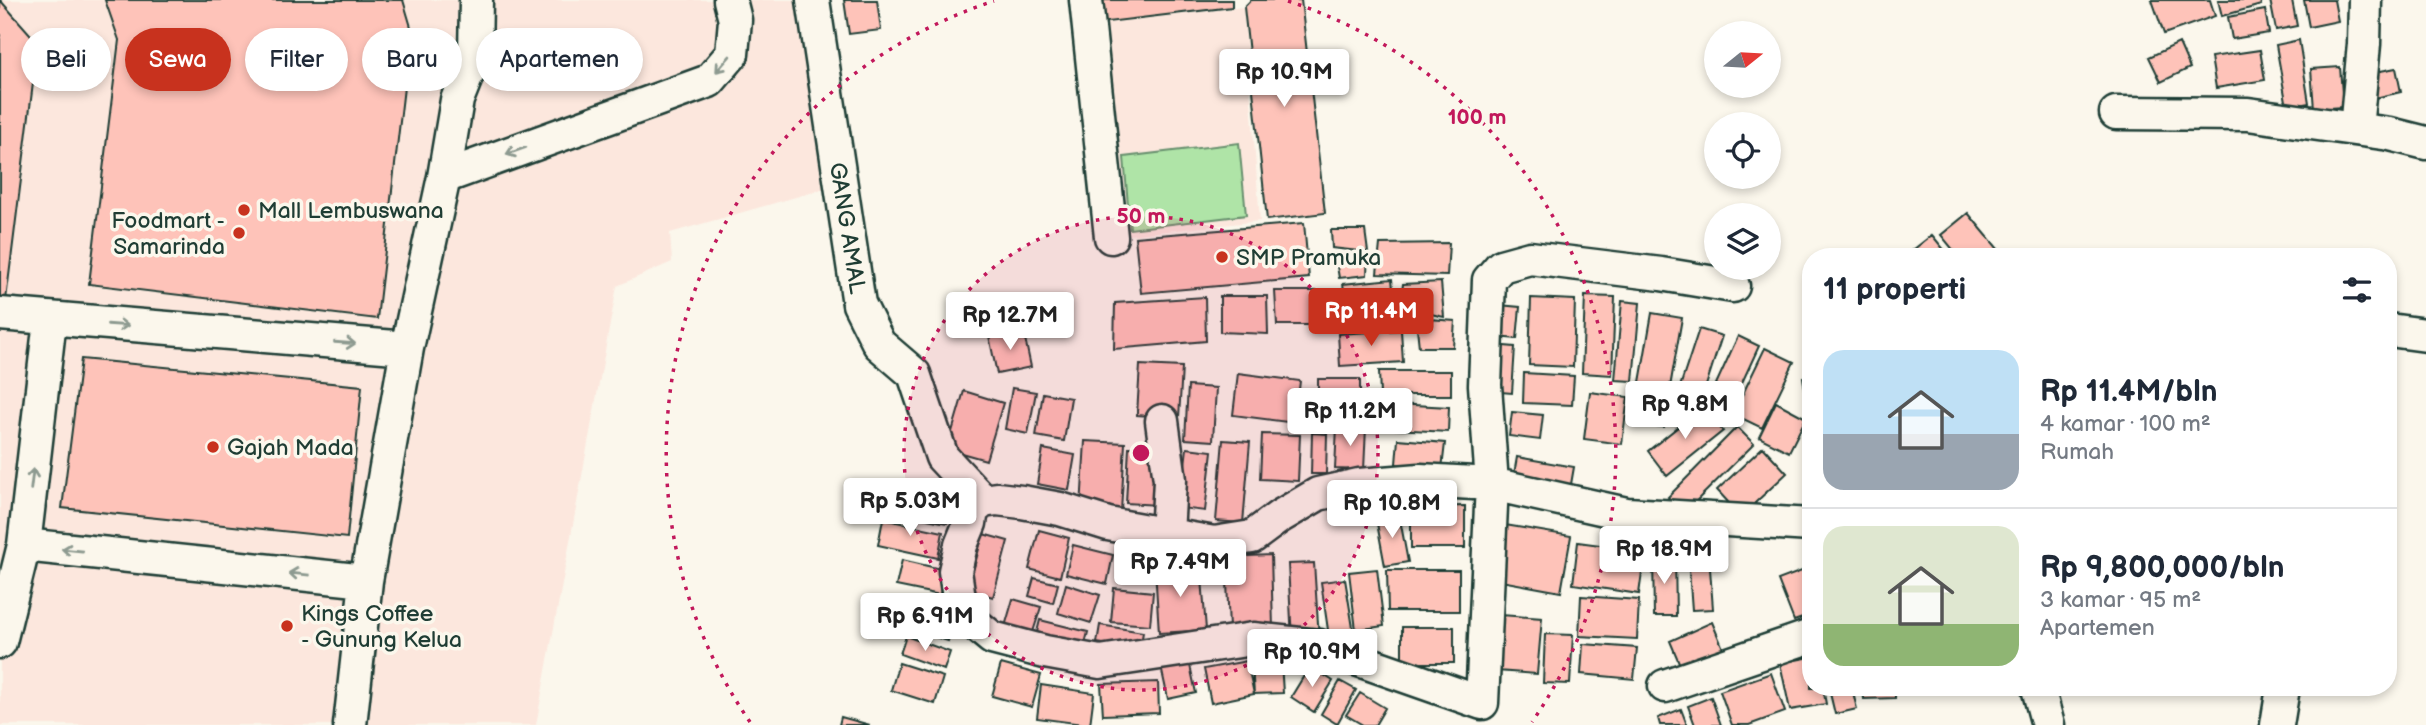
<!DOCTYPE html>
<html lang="id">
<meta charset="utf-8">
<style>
body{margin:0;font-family:"Balsamiq Sans",sans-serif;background:#f2f2f3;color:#1f2937;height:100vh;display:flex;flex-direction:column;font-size:26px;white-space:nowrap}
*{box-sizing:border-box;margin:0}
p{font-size:23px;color:#747a83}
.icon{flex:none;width:38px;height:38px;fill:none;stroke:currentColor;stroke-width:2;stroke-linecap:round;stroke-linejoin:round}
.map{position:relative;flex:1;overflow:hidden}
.details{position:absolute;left:1802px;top:248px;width:595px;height:448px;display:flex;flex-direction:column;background:#fff;border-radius:28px;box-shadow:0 4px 10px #0003}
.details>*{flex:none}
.top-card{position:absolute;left:21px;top:28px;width:665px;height:63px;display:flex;gap:14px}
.needle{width:46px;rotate:72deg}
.buttons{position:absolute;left:1704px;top:21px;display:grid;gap:14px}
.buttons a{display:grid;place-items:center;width:77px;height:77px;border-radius:50%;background:#fff;box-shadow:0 4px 10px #0003;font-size:35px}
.price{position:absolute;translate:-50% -60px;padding:0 16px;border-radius:7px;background:#fff;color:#222;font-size:23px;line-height:46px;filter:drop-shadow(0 2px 4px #0008)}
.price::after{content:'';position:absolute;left:50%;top:42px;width:21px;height:16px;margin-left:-10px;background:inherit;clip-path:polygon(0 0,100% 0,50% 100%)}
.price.active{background:#c8321e;color:#fff}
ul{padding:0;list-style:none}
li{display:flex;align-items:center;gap:21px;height:175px;padding:0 21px}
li+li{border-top:2px solid #e0e1e3}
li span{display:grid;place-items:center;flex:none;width:196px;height:140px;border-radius:21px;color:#555}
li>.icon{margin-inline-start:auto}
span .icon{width:84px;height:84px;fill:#fffc;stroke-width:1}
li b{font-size:30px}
h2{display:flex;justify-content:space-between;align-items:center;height:84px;padding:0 21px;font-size:30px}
.tag{padding:0 24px;border-radius:32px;background:#fff;box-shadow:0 4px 10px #0003;font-size:24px;line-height:63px}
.tag.active{background:#c8321e;color:#fff}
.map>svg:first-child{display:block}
.built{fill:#fce7dd}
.green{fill:#afe4a7;stroke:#67906e;stroke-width:2}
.building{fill:#fec3b9;stroke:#1f3d34;stroke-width:2}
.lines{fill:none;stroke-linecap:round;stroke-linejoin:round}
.minor-casing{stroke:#1f3d34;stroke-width:37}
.minor{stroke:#fbf7ec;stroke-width:32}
.oneway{stroke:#8d9a90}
.ring{fill:none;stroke:#c2185b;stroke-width:3.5;stroke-dasharray:3.5 7}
.poi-dot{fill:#c8321e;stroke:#fbf7ec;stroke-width:2.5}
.labels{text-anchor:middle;stroke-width:7;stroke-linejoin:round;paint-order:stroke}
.poi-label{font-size:23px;fill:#1f3d34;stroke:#fbf7ec;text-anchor:start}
.street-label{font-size:23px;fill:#1f3d34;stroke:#fbf7ec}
.centre{fill:#c2185b;stroke:#fbf7ec;stroke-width:3.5}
.ring-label{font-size:21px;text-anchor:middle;font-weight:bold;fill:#c2185b;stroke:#fbf7ec;stroke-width:7;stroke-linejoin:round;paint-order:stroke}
</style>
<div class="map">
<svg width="2426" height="725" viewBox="0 0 2426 725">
<rect width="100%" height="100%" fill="#fbf7ec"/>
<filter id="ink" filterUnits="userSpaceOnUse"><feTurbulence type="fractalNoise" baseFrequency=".0143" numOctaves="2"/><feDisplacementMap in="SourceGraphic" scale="14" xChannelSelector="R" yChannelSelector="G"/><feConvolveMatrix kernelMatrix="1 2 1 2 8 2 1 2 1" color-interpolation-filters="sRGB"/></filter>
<g filter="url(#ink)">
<path class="built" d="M 0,0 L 823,0 L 848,182 L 670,233 L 672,262 L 617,286 L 536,725 L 0,725 Z
M 1244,7 L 1260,221 L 1110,237 L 1091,24 Z"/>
<path class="green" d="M 1239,143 L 1246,215 L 1130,229 L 1124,157 Z"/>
<path class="building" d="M 0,0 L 38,43 L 5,308 L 0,307 Z
M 105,0 L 403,0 L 411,27 L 377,319 L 89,284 L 119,40 Z
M 844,0 L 877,0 L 881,30 L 849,34 Z
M 1089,0 L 1232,0 L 1232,7 L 1091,24 Z
M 1251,0 L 1301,0 L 1325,213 L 1267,220 L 1244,7 Z
M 2152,0 L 2210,0 L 2215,16 L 2164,34 Z
M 2218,0 L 2260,0 L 2261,5 L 2222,16 Z
M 2270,0 L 2292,0 L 2297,26 L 2276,30 Z
M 2304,0 L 2334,0 L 2338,21 L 2309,27 Z
M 2265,10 L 2269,33 L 2232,39 L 2228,17 Z
M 2299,40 L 2309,103 L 2287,107 L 2276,45 Z
M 2179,43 L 2190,68 L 2161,82 L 2149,57 Z
M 2260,50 L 2265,80 L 2216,88 L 2211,57 Z
M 2340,67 L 2343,107 L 2314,109 L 2311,69 Z
M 2396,68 L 2401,92 L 2375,98 L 2370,73 Z
M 1968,213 L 2003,255 L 2001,257 L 1959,257 L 1941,235 Z
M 1304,223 L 1309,278 L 1141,293 L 1135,237 Z
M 1331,230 L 1365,230 L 1368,252 L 1332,248 Z
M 1932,235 L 1950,257 L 1904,257 Z
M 1449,243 L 1447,276 L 1377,274 L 1380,244 Z
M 1368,252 L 1367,275 L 1339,278 L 1335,255 Z
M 1392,279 L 1396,317 L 1348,315 L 1343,284 Z
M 1441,282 L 1444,317 L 1400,307 L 1403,284 Z
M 1275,291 L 1326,291 L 1334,325 L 1277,325 Z
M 1220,296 L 1267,296 L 1268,334 L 1220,332 Z
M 1585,296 L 1615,297 L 1612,375 L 1582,373 Z
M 1205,297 L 1206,341 L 1114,349 L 1115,303 Z
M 1531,298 L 1575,300 L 1573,367 L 1529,365 Z
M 1622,301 L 1640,303 L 1633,381 L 1615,380 Z
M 1499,305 L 1520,307 L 1517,339 L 1496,337 Z
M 1652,313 L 1682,318 L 1669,393 L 1639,388 Z
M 1416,318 L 1455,321 L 1453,347 L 1419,347 Z
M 1023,329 L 1031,367 L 997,374 L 989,336 Z
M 1699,329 L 1722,336 L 1703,395 L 1680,387 Z
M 1401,330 L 1403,362 L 1340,366 L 1338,334 Z
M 1738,336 L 1759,346 L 1728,413 L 1707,404 Z
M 1492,345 L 1515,347 L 1512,393 L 1489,391 Z
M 1765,348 L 1794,362 L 1762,428 L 1733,414 Z
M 81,359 L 362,386 L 347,538 L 62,508 Z
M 1140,365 L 1182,367 L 1179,418 L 1137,415 Z
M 1379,371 L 1451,371 L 1451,395 L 1380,395 Z
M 1238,373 L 1300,381 L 1295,423 L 1233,415 Z
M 1524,373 L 1574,376 L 1572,405 L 1523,403 Z
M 1811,375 L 1811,429 L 1803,377 Z
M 1318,379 L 1360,379 L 1360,415 L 1318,415 Z
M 1188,386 L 1216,388 L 1213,441 L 1185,439 Z
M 1012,388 L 1036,392 L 1028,434 L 1005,429 Z
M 964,391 L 1003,403 L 986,460 L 947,449 Z
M 1590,392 L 1628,397 L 1622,444 L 1584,439 Z
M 1043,393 L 1071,398 L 1064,441 L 1036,436 Z
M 1637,399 L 1666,402 L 1664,427 L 1635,424 Z
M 1776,402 L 1806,418 L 1789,452 L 1759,437 Z
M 1377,403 L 1449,407 L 1448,432 L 1376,428 Z
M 1703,407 L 1723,431 L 1667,476 L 1648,451 Z
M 1512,412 L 1543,415 L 1540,440 L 1509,436 Z
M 1337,426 L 1366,427 L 1364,470 L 1335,469 Z
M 1737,427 L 1754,444 L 1684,513 L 1668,497 Z
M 1312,433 L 1327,434 L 1326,474 L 1311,474 Z
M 1262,434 L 1300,435 L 1298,481 L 1260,479 Z
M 1398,439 L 1445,443 L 1442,469 L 1396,464 Z
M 1223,440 L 1250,442 L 1243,523 L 1216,521 Z
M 1085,441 L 1125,443 L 1121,511 L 1081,508 Z
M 1129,447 L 1162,449 L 1158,505 L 1126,503 Z
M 1763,447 L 1787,473 L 1741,516 L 1717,490 Z
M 1187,448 L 1212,451 L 1205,511 L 1180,508 Z
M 1043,449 L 1075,455 L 1069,490 L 1037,484 Z
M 1517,457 L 1574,467 L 1570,490 L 1513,480 Z
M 894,483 L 952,495 L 947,523 L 888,511 Z
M 1465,506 L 1465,548 L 1411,548 L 1411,507 Z
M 1399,514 L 1408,562 L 1385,566 L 1376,518 Z
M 883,519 L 943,532 L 938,558 L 878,545 Z
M 1499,524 L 1571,536 L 1561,592 L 1490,579 Z
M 1039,530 L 1069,538 L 1060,577 L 1029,569 Z
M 983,534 L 1008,541 L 993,597 L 968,590 Z
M 1578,542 L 1645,551 L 1639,594 L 1573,584 Z
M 1073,545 L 1113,555 L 1107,584 L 1066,574 Z
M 1271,555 L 1273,628 L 1229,629 L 1226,557 Z
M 1653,555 L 1675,555 L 1676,616 L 1654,616 Z
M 1709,555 L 1713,609 L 1692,610 L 1688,556 Z
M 902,560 L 945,570 L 940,595 L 896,586 Z
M 1314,563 L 1319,639 L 1292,640 L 1288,564 Z
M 1201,565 L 1206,630 L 1159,633 L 1155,568 Z
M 1377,569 L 1384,626 L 1356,630 L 1349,572 Z
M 1807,569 L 1811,581 L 1811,615 L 1794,621 L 1778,580 Z
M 1387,570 L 1459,570 L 1459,611 L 1388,611 Z
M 1034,578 L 1058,584 L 1053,603 L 1029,596 Z
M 1345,579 L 1354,634 L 1329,637 L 1321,582 Z
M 1066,584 L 1100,595 L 1091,623 L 1058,613 Z
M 1114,588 L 1153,592 L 1150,625 L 1111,622 Z
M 1581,596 L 1639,600 L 1637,639 L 1579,636 Z
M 1013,599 L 1041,607 L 1031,638 L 1004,630 Z
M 912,600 L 956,614 L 948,641 L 903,627 Z
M 1501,615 L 1542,618 L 1537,674 L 1497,671 Z
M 1040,620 L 1088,632 L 1083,652 L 1035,640 Z
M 1712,622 L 1725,653 L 1683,672 L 1670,641 Z
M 1100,625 L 1143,632 L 1140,650 L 1097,643 Z
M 1402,627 L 1454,627 L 1454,663 L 1402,663 Z
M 1545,634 L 1573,635 L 1570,684 L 1543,683 Z
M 906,636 L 950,652 L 944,670 L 900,654 Z
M 1583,644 L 1637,648 L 1634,679 L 1581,674 Z
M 1188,656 L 1196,693 L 1168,699 L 1160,662 Z
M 1811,657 L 1811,688 L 1823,688 L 1826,704 L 1790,710 L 1780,663 Z
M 1247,661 L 1254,694 L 1211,703 L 1204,669 Z
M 1281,662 L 1283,693 L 1254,694 L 1252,664 Z
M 899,663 L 943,677 L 935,704 L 891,690 Z
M 1001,664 L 1041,675 L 1032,707 L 992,696 Z
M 1310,666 L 1333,681 L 1314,712 L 1291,697 Z
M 1771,673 L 1785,712 L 1749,725 L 1732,725 L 1720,691 Z
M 1340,681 L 1356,690 L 1337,724 L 1321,714 Z
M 1158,682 L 1159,713 L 1103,715 L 1101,684 Z
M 1041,685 L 1094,693 L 1090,725 L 1037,718 Z
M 1836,688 L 1852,688 L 1857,709 L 1835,714 L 1829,689 Z
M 1863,688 L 1895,688 L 1895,698 L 1864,699 Z
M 1906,688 L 1942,688 L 1942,689 L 1906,693 Z
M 1360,693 L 1385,708 L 1375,725 L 1363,725 L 1346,715 Z
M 1711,697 L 1721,725 L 1695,725 L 1688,706 Z
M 1681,709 L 1687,725 L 1660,725 L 1658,718 Z
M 841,717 L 870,725 L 839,725 Z"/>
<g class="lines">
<defs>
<path id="minor" d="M 813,0 L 859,304 L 879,344 L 914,374 L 942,457 L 983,501
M 1086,0 L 1111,237
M 2116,113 L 2248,114 L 2390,134 L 2426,143
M 2356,129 L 2364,44 L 2365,0
M 444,177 L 709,81 L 732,54 L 735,20 L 730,0
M 1733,286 L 1661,274 L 1530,258 L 1501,266 L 1489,280 L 1485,385 L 1492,484 L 1482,703 L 1319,646 L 1253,639 L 1100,662 L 1045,652 L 992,638 L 969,619 L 959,598 L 955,571 L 961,545 L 970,523 L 972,510 L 983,501 L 997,499 L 1022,502 L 1060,509 L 1108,524 L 1214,543 L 1252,537 L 1279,517 L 1318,494 L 1359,485 L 1420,480 L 1492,484 L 1627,514 L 1811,525
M 0,314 L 407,348
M 2389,330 L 2426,335
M 1162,421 L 1170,480 L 1167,535
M 24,545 L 366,581
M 0,642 L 24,545 L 50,320
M 1665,686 L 1811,636
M 2038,688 L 2048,725
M 350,725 L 366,581 L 407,348 L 444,177 L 457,100 L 475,55 L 476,0
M 2277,725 L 2283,688"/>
</defs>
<use href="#minor" class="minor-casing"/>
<use href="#minor" class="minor"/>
</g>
<defs><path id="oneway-shaft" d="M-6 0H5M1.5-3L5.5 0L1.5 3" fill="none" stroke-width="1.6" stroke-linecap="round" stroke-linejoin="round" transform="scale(1.75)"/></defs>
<g class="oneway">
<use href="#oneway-shaft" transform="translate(723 64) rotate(131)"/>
<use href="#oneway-shaft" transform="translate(516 151) rotate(160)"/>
<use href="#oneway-shaft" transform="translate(118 325) rotate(4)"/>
<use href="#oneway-shaft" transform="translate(345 343) rotate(4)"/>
<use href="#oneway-shaft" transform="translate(32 479) rotate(-83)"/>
<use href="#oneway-shaft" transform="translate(72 550) rotate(-174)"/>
<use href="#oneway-shaft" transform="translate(299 574) rotate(-174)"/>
</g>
</g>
<circle cx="1141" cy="453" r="237" fill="#c2185b" fill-opacity=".12"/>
<g class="ring">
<circle cx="1141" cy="453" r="237"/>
<path d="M750 722A475 475 0 0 1 994 1M1288 1A475 475 0 0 1 1532 722"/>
</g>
<g class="poi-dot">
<circle cx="244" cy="210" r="7"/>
<circle cx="239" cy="233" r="7"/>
<circle cx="1222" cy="257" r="7"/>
<circle cx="213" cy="447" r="7"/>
<circle cx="287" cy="626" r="7"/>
</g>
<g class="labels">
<g class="poi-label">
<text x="258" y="218">Mall Lembuswana</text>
<text x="225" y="228" text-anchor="end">Foodmart -<tspan x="225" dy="26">Samarinda</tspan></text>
<text x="1236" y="265">SMP Pramuka</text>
<text x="227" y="455">Gajah Mada</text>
<text x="301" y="621">Kings Coffee<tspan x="301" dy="26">- Gunung Kelua</tspan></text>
</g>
<g class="street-label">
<text transform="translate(848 228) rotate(81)" y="8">GANG AMAL</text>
</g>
</g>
<circle cx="1141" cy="453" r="10" class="centre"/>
<g class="ring-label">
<text x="1477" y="124">100 m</text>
<text x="1141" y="223">50 m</text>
</g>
</svg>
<div class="buttons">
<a><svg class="needle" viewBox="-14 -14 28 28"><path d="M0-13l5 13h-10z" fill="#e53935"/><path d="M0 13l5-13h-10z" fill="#747a83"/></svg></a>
<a><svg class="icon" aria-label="locate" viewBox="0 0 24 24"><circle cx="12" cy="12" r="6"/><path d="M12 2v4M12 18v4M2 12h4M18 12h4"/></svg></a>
<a><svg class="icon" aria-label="layers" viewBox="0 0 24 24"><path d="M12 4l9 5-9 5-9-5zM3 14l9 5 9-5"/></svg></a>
</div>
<b class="price" style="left:1284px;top:109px">Rp 10.9M</b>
<b class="price active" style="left:1371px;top:348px">Rp 11.4M</b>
<b class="price" style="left:1010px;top:352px">Rp 12.7M</b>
<b class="price" style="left:1685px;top:441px">Rp 9.8M</b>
<b class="price" style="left:1350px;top:448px">Rp 11.2M</b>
<b class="price" style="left:910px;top:538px">Rp 5.03M</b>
<b class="price" style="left:1392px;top:540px">Rp 10.8M</b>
<b class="price" style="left:1664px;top:586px">Rp 18.9M</b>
<b class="price" style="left:1180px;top:599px">Rp 7.49M</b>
<b class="price" style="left:925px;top:653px">Rp 6.91M</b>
<b class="price" style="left:1312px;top:689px">Rp 10.9M</b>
<div class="top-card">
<a class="tag">Beli</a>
<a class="tag active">Sewa</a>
<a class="tag">Filter</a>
<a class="tag">Baru</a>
<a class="tag">Apartemen</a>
</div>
<section class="details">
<h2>11 properti<svg class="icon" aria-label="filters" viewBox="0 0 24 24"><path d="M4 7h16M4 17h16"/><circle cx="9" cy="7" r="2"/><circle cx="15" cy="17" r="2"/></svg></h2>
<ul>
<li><span style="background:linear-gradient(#bfe0f5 60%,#9aa5b1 0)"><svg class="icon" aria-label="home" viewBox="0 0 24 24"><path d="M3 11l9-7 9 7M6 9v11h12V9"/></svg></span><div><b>Rp 11.4M/bln</b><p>4 kamar · 100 m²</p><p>Rumah</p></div></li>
<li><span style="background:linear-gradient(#dfe7d0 70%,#8fb573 0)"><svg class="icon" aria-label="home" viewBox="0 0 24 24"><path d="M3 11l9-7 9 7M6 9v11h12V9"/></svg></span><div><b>Rp 9,800,000/bln</b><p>3 kamar · 95 m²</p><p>Apartemen</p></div></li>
</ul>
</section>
</div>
